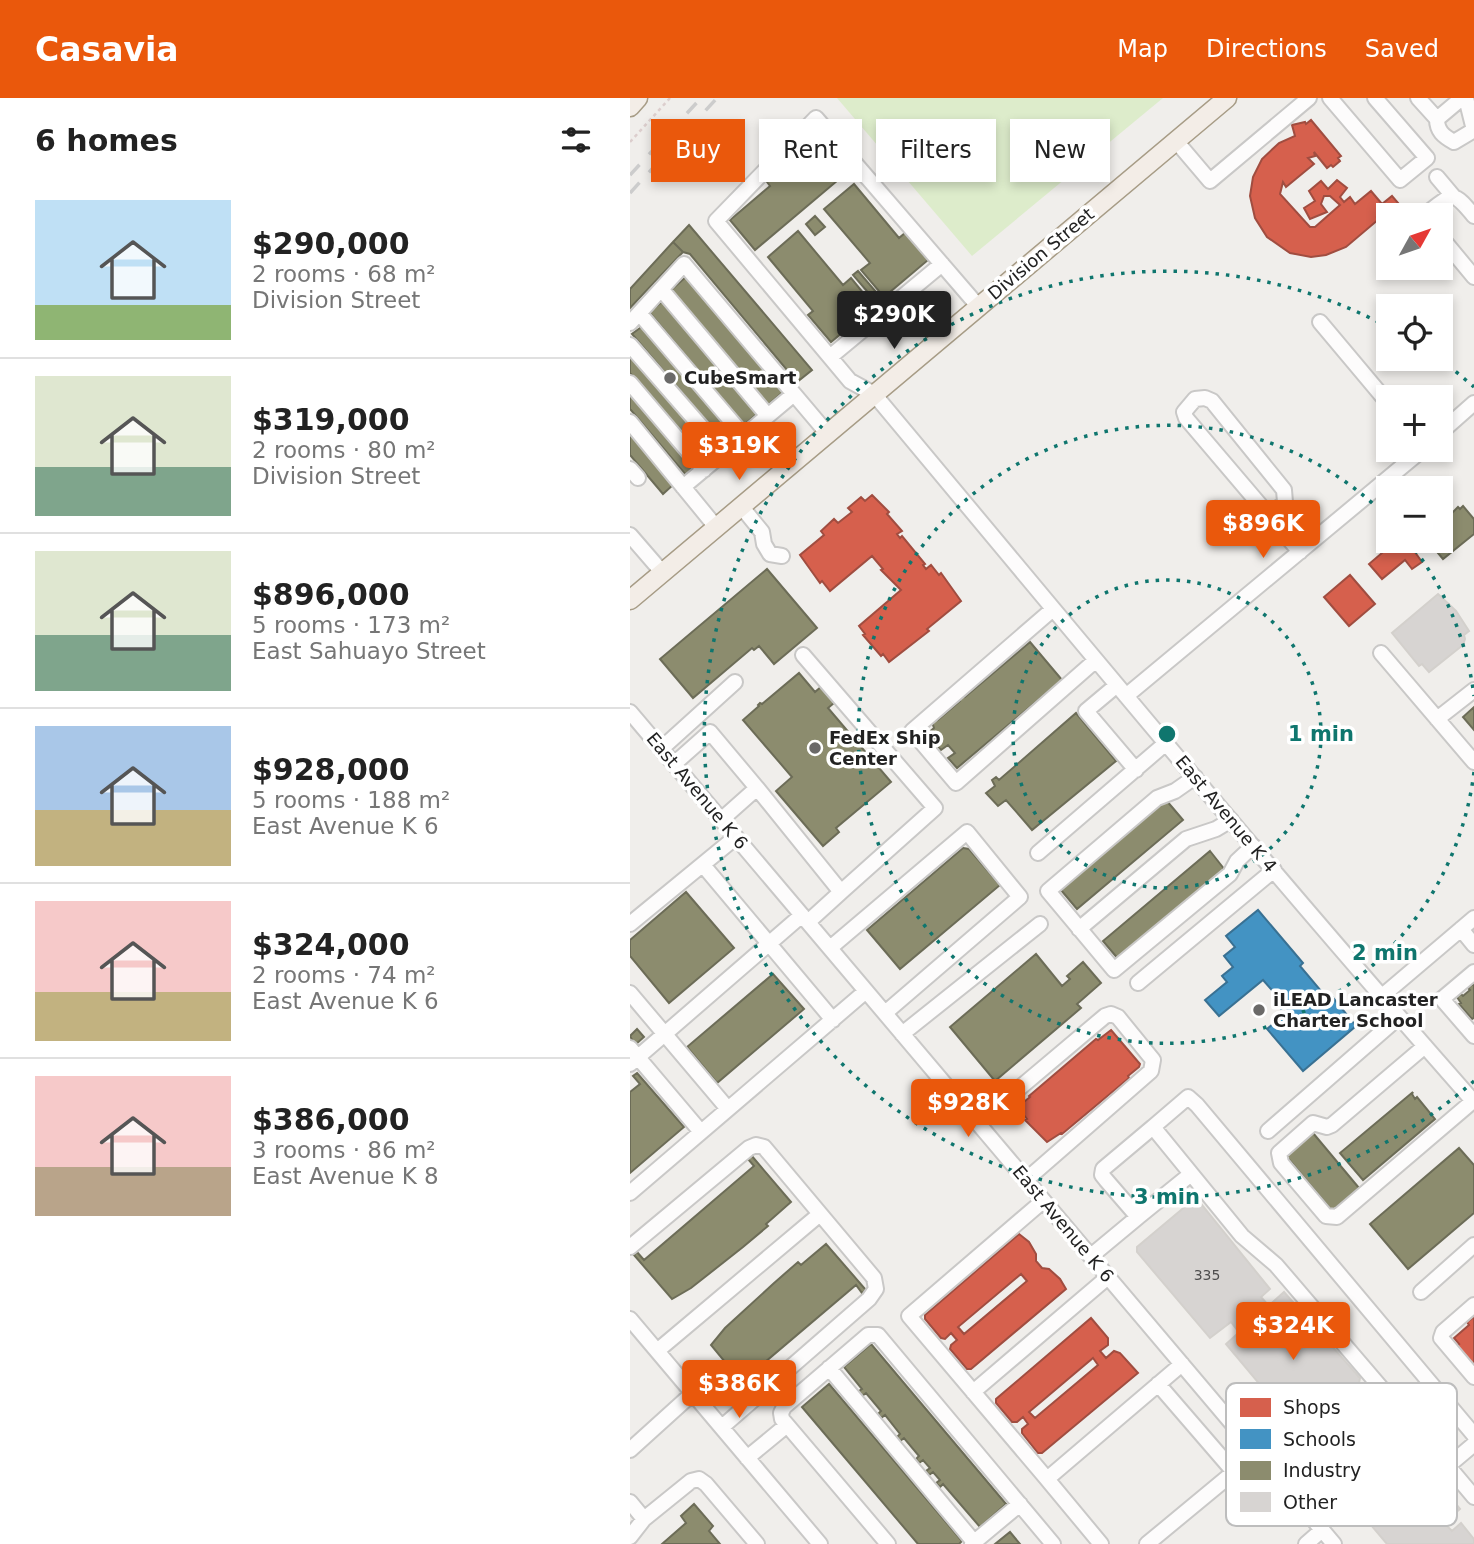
<!DOCTYPE html>
<meta charset="utf-8">
<style>
body{margin:0;font-family:"DejaVu Sans",sans-serif;background:#f6f6f6;color:#222;height:100vh;display:flex;flex-direction:column;font-size:26px;white-space:nowrap}
*{box-sizing:border-box;margin:0}
p{font-size:23px;color:#767676}
.icon{flex:none;width:38px;height:38px;fill:none;stroke:currentColor;stroke-width:2;stroke-linecap:round;stroke-linejoin:round}
.map{position:relative;flex:1;overflow:hidden}
.drawer{display:flex;flex-direction:column;background:#fff;width:630px}
.drawer>*{flex:none}
.top-card{position:absolute;left:21px;top:21px;width:665px;height:63px;display:flex;gap:14px}
.needle{width:46px;rotate:50deg}
.fabs{position:absolute;left:746px;top:105px;display:grid;gap:14px}
.fabs a{display:grid;place-items:center;width:77px;height:77px;border-radius:0px;background:#fff;box-shadow:0 4px 10px #0003;font-size:35px}
.price{position:absolute;translate:-50% -60px;padding:0 16px;border-radius:7px;background:#ea580c;color:#fff;font-size:23px;line-height:46px;filter:drop-shadow(0 2px 4px #0008)}
.price::after{content:'';position:absolute;left:50%;top:42px;width:21px;height:16px;margin-left:-10px;background:inherit;clip-path:polygon(0 0,100% 0,50% 100%)}
.price.active{background:#222;color:#fff}
ul{padding:0;list-style:none}
li{display:flex;align-items:center;gap:21px;height:175px;padding:0 35px}
li+li{border-top:2px solid #e0e0e0}
li span{display:grid;place-items:center;flex:none;width:196px;height:140px;border-radius:0px;color:#555}
li>.icon{margin-inline-start:auto}
span .icon{width:84px;height:84px;fill:#fffc;stroke-width:1}
li b{font-size:30px}
h2{display:flex;justify-content:space-between;align-items:center;height:84px;padding:0 35px;font-size:30px}
.chip{padding:0 24px;border-radius:0px;background:#fff;box-shadow:0 4px 10px #0003;font-size:24px;line-height:63px}
.chip.active{background:#ea580c;color:#fff}
header{display:flex;align-items:center;gap:42px;box-sizing:border-box;height:98px;padding:0 35px;background:#ea580c;color:#fff}
header strong{font-size:33px}
nav{display:flex;gap:38px;margin-inline-start:auto;font-size:24px}
main{display:flex;flex:1;min-height:0}
.map>svg:first-child{display:block}
.grass{fill:#ddeccb}
.shops{fill:#d6604d;stroke:#a04d40;stroke-width:2;fill-rule:evenodd}
.schools{fill:#4393c3;stroke:#397193;stroke-width:2}
.industry{fill:#8c8c6e;stroke:#6c6c57;stroke-width:2}
.building{fill:#d7d4d2;stroke:#d3d0cc;stroke-width:2}
.lines{fill:none;stroke-linecap:round;stroke-linejoin:round}
.minor-casing{stroke:#c9c8c7;stroke-width:18}
.major-casing{stroke:#a79c86;stroke-width:21}
.path{stroke:#dccecd;stroke-width:2.5;stroke-dasharray:3.5 3.5;stroke-linecap:butt}
.minor{stroke:#fdfcfc;stroke-width:14}
.major{stroke:#f3ede7;stroke-width:18}
.rail{stroke:#ccc;stroke-width:3.5;stroke-dasharray:14 14;stroke-linecap:butt}
.ring{fill:none;stroke:#0f766e;stroke-width:3.5;stroke-dasharray:3.5 7}
.poi-dot{fill:#6a6968;stroke:#fff;stroke-width:2.5}
.labels{text-anchor:middle;stroke-width:7;stroke-linejoin:round;paint-order:stroke}
.number-label{font-size:14px;fill:#4f4e4e}
.street-label{font-size:18px;fill:#222;stroke:#fff}
.poi-label{font-size:18px;font-weight:bold;fill:#222;stroke:#fff;text-anchor:start}
.key{fill:#fff;stroke:#bdbdbd;stroke-width:2}
.key-label{font-size:19px;fill:#222}
.centre{fill:#0f766e;stroke:#fff;stroke-width:3.5}
.ring-label{font-size:21px;text-anchor:middle;font-weight:bold;fill:#0f766e;stroke:#fff;stroke-width:7;stroke-linejoin:round;paint-order:stroke}
</style>
<header>
<strong>Casavia</strong>
<nav><a>Map</a><a>Directions</a><a>Saved</a></nav>
</header>
<main>
<section class="drawer">
<h2>6 homes<svg class="icon" aria-label="filters" viewBox="0 0 24 24"><path d="M4 7h16M4 17h16"/><circle cx="9" cy="7" r="2"/><circle cx="15" cy="17" r="2"/></svg></h2>
<ul>
<li><span style="background:linear-gradient(#bfe0f5 75%,#8fb573 0)"><svg class="icon" aria-label="home" viewBox="0 0 24 24"><path d="M3 11l9-7 9 7M6 9v11h12V9"/></svg></span><div><b>$290,000</b><p>2 rooms · 68 m²</p><p>Division Street</p></div></li>
<li><span style="background:linear-gradient(#dfe7d0 65%,#7fa58c 0)"><svg class="icon" aria-label="home" viewBox="0 0 24 24"><path d="M3 11l9-7 9 7M6 9v11h12V9"/></svg></span><div><b>$319,000</b><p>2 rooms · 80 m²</p><p>Division Street</p></div></li>
<li><span style="background:linear-gradient(#dfe7d0 60%,#7fa58c 0)"><svg class="icon" aria-label="home" viewBox="0 0 24 24"><path d="M3 11l9-7 9 7M6 9v11h12V9"/></svg></span><div><b>$896,000</b><p>5 rooms · 173 m²</p><p>East Sahuayo Street</p></div></li>
<li><span style="background:linear-gradient(#a9c7e8 60%,#c2b280 0)"><svg class="icon" aria-label="home" viewBox="0 0 24 24"><path d="M3 11l9-7 9 7M6 9v11h12V9"/></svg></span><div><b>$928,000</b><p>5 rooms · 188 m²</p><p>East Avenue K 6</p></div></li>
<li><span style="background:linear-gradient(#f6c9c9 65%,#c2b280 0)"><svg class="icon" aria-label="home" viewBox="0 0 24 24"><path d="M3 11l9-7 9 7M6 9v11h12V9"/></svg></span><div><b>$324,000</b><p>2 rooms · 74 m²</p><p>East Avenue K 6</p></div></li>
<li><span style="background:linear-gradient(#f6c9c9 65%,#b9a48a 0)"><svg class="icon" aria-label="home" viewBox="0 0 24 24"><path d="M3 11l9-7 9 7M6 9v11h12V9"/></svg></span><div><b>$386,000</b><p>3 rooms · 86 m²</p><p>East Avenue K 8</p></div></li>
</ul>
</section>
<div class="map">
<svg width="844" height="1446" viewBox="0 0 844 1446">
<rect width="100%" height="100%" fill="#f0eeeb"/>
<path class="grass" d="M 207,0 L 533,0 L 342,158 Z"/>
<path class="shops" d="M 681,22 L 711,58 L 708,60 L 710,63 L 703,69 L 701,67 L 697,70 L 684,54 L 685,58 L 678,60 L 684,66 L 656,89 L 653,84 L 650,96 L 680,129 L 685,129 L 710,107 L 700,98 L 694,98 L 691,106 L 697,114 L 680,121 L 674,110 L 685,103 L 679,93 L 691,83 L 698,91 L 707,82 L 717,90 L 710,99 L 714,104 L 720,99 L 725,106 L 741,93 L 752,106 L 762,98 L 769,106 L 759,114 L 756,111 L 747,119 L 749,121 L 716,149 L 696,157 L 681,159 L 660,155 L 637,139 L 625,120 L 620,98 L 623,79 L 632,61 L 649,45 L 665,38 L 662,27 L 675,24 L 676,26 Z
M 242,397 L 259,414 L 257,416 L 272,433 L 267,436 L 270,440 L 272,438 L 295,466 L 293,467 L 296,471 L 301,467 L 309,477 L 311,475 L 331,503 L 297,531 L 299,533 L 259,564 L 253,556 L 251,558 L 233,537 L 235,536 L 229,528 L 271,492 L 251,472 L 253,471 L 242,458 L 200,493 L 192,483 L 190,485 L 170,457 L 194,437 L 191,433 L 204,421 L 208,425 L 222,414 L 218,410 L 231,399 L 235,403 Z
M 766,443 L 777,443 L 792,464 L 782,471 L 775,462 L 752,481 L 739,466 Z
M 720,477 L 745,506 L 719,528 L 694,499 Z
M 481,932 L 510,966 L 509,969 L 498,978 L 499,980 L 432,1036 L 431,1035 L 417,1044 L 395,1022 L 397,1021 L 389,1011 L 389,1008 L 400,999 L 399,998 L 466,941 L 468,942 Z
M 389,1136 L 399,1144 L 406,1156 L 406,1163 L 412,1170 L 419,1171 L 430,1181 L 436,1191 L 341,1271 L 337,1271 L 320,1251 L 321,1247 L 327,1242 L 321,1235 L 315,1241 L 311,1240 L 295,1221 L 295,1217 ZM 391,1176 L 397,1183 L 334,1236 L 328,1229 Z
M 844,1219 L 844,1268 L 827,1247 L 829,1246 L 824,1240 L 839,1227 L 837,1224 Z
M 461,1220 L 478,1240 L 478,1247 L 470,1253 L 476,1260 L 484,1253 L 490,1255 L 508,1275 L 412,1355 L 408,1355 L 392,1335 L 392,1331 L 398,1326 L 393,1319 L 387,1324 L 382,1324 L 366,1305 L 366,1301 ZM 463,1260 L 468,1267 L 405,1320 L 399,1314 Z"/>
<path class="schools" d="M 628,812 L 673,865 L 670,868 L 696,899 L 700,896 L 726,928 L 673,973 L 637,931 L 659,913 L 655,908 L 651,911 L 643,902 L 647,898 L 633,882 L 589,918 L 575,902 L 597,884 L 592,878 L 603,869 L 594,858 L 605,849 L 596,838 Z"/>
<path class="industry" d="M 191,38 L 220,72 L 125,152 L 100,122 L 140,88 L 137,84 Z
M 224,86 L 269,140 L 275,135 L 298,162 L 254,199 L 231,172 L 240,165 L 194,111 Z
M 185,118 L 195,129 L 185,137 L 176,126 Z
M 59,127 L 182,272 L 167,284 L 60,156 L 53,154 L 43,144 Z
M 168,133 L 213,187 L 221,180 L 244,208 L 201,244 L 178,217 L 183,213 L 138,159 Z
M 43,144 L 53,154 L 0,210 L 0,191 Z
M 228,173 L 253,202 L 248,206 L 223,177 Z
M 57,178 L 154,293 L 138,307 L 41,192 Z
M 33,203 L 128,315 L 114,327 L 19,214 Z
M 14,227 L 105,334 L 94,344 L 2,236 Z
M 0,251 L 85,352 L 73,361 L 0,275 Z
M 0,292 L 65,369 L 56,377 L 0,311 Z
M 0,334 L 44,386 L 33,396 L 0,357 Z
M 833,408 L 844,421 L 844,436 L 813,461 L 798,443 L 810,443 L 810,427 L 828,409 L 830,411 Z
M 137,471 L 187,530 L 144,566 L 129,548 L 124,552 L 122,550 L 63,600 L 30,561 Z
M 400,544 L 432,582 L 327,670 L 318,660 L 325,655 L 318,647 L 311,652 L 297,636 L 304,630 L 302,624 L 307,620 L 308,622 L 330,603 L 329,601 L 334,597 L 335,599 Z
M 169,575 L 185,594 L 192,588 L 205,604 L 198,610 L 261,684 L 206,730 L 209,734 L 193,748 L 146,693 L 162,679 L 113,622 L 129,608 L 128,607 L 130,605 L 132,606 Z
M 844,609 L 844,632 L 833,619 Z
M 446,615 L 486,663 L 402,732 L 376,702 L 368,708 L 356,695 L 365,688 L 362,682 L 366,679 L 369,682 Z
M 536,702 L 553,722 L 447,811 L 431,792 Z
M 333,750 L 339,751 L 370,787 L 270,871 L 237,832 Z
M 580,753 L 595,772 L 489,862 L 473,843 Z
M 56,794 L 104,850 L 39,905 L 0,858 L 0,842 Z
M 406,856 L 432,888 L 440,881 L 437,878 L 453,864 L 471,885 L 447,906 L 451,910 L 365,983 L 320,929 Z
M 143,876 L 174,911 L 87,985 L 57,949 Z
M 844,885 L 844,920 L 842,921 L 829,906 L 831,905 L 827,899 L 831,896 L 833,898 L 840,892 L 838,890 Z
M 7,931 L 14,939 L 5,947 L 0,938 Z
M 7,975 L 54,1029 L 0,1075 L 0,994 L 10,986 L 3,978 Z
M 783,994 L 782,996 L 785,1001 L 787,999 L 805,1021 L 733,1082 L 710,1055 Z
M 683,1035 L 729,1090 L 702,1113 L 656,1058 Z
M 829,1050 L 844,1067 L 844,1115 L 778,1171 L 740,1126 Z
M 121,1057 L 161,1104 L 136,1126 L 138,1128 L 113,1149 L 61,1190 L 42,1201 L 4,1157 L 7,1154 L 14,1162 L 124,1068 L 117,1060 Z
M 196,1146 L 236,1192 L 232,1195 L 226,1187 L 115,1281 L 122,1289 L 118,1292 L 81,1247 L 95,1230 L 143,1186 L 168,1164 L 171,1167 Z
M 241,1246 L 376,1406 L 350,1429 L 313,1386 L 310,1389 L 306,1385 L 310,1382 L 303,1374 L 299,1377 L 296,1373 L 300,1370 L 293,1362 L 289,1365 L 286,1361 L 289,1358 L 274,1340 L 270,1343 L 267,1339 L 270,1336 L 255,1317 L 251,1320 L 248,1316 L 251,1313 L 236,1295 L 232,1298 L 229,1293 L 232,1291 L 214,1269 Z
M 199,1286 L 332,1443 L 329,1446 L 288,1446 L 172,1309 Z
M 64,1406 L 83,1428 L 79,1433 L 90,1446 L 32,1446 L 56,1425 L 51,1418 Z
M 380,1434 L 390,1446 L 365,1446 Z"/>
<path class="building" d="M 808,496 L 826,513 L 839,533 L 834,537 L 835,541 L 833,547 L 799,574 L 792,566 L 789,568 L 762,535 Z
M 563,1102 L 568,1102 L 640,1191 L 631,1199 L 638,1207 L 608,1233 L 601,1224 L 580,1240 L 507,1154 L 507,1149 Z
M 654,1194 L 730,1280 L 729,1285 L 673,1332 L 668,1332 L 596,1246 Z
M 753,1322 L 758,1323 L 830,1411 L 814,1425 L 822,1433 L 831,1425 L 844,1441 L 844,1446 L 757,1446 L 697,1375 L 697,1370 Z"/>
<g class="lines">
<defs>
<path id="minor" d="M 700,0 L 770,82 L 797,60 L 745,0
M 788,0 L 807,21 L 832,0
M 836,0 L 844,32
M 807,21 C 807,33 813,38 824,44 L 844,32
M 546,43 L 580,83 L 679,0
M 807,79 L 823,98
M 799,117 L 800,113 C 824,94 824,94 844,118
M 810,138 L 844,179
M 31,191 L 138,318
M 348,208 L 186,20 L 86,123 L 220,283 L 244,296 C 442,533 639,772 844,1004
M 9,215 L 114,338
M 690,224 L 758,305
M 0,225 L 54,166 L 197,335
M 0,247 L 94,355
M 200,259 L 312,166
M 0,285 L 74,372
M 0,324 L 86,429
M 810,335 L 844,305
M 0,371 L 8,380
M 53,389 L 164,296
M 111,408 L 132,434 L 134,446 L 140,456 L 152,458
M 639,419 L 655,404 L 654,392 L 582,303 L 575,300 L 565,301 L 554,314 L 556,320 L 670,454
M 0,437 L 32,474
M 423,511 L 282,633 L 326,685 L 466,562
M 751,555 L 844,664
M 173,557 L 305,710 L 211,794
M 487,587 L 456,613 L 506,672
M 496,598 L 792,352
M 0,614 L 704,1446
M 807,621 L 844,592
M 31,651 L 105,584
M 44,666 L 80,634 L 127,690 L 91,722
M 565,679 L 545,693 L 527,700 L 418,793 L 484,872 L 600,776 L 607,763 L 623,748
M 127,690 L 211,794 L 178,824
M 408,755 L 536,645
M 73,767 L 203,922
M 0,826 L 106,739
M 449,831 L 556,741 L 586,731 L 601,722
M 831,831 L 844,847
M 200,850 L 337,734 L 390,799 L 255,915
M 844,874 L 812,901 L 844,938
M 508,885 L 644,772
M 0,895 L 98,1011
M 751,899 L 844,820
M 272,936 L 410,826
M 795,948 L 702,1027 L 697,1029 L 683,1025 L 649,1055 L 651,1065 L 696,1118 L 707,1119 L 843,1003
M 0,950 L 71,1034
M 0,966 L 172,817
M 348,1025 L 475,918 L 481,916 L 488,919 L 523,962 L 521,973 L 396,1082
M 523,1029 L 473,1071 L 472,1077 L 476,1082 L 508,1119 L 561,1076
M 638,1033 L 769,919
M 0,1095 L 236,893
M 413,1103 L 279,1218 L 417,1381 L 552,1266
M 0,1149 L 119,1050 L 126,1047 L 134,1049 L 244,1180 L 246,1191 L 239,1201 L 92,1329
M 461,1158 L 508,1119
M 791,1194 L 844,1147
M 844,1207 L 813,1234 L 811,1240 L 844,1279
M 0,1221 L 190,1446
M 27,1253 L 190,1116
M 199,1270 L 344,1444
M 528,1286 L 604,1374 L 625,1353
M 343,1294 L 478,1179
M 844,1346 L 818,1368 L 844,1399
M 0,1352 L 63,1295
M 117,1360 L 157,1327
M 818,1368 L 646,1167 L 612,1138 L 523,1029 L 558,999 L 567,1007 L 844,1337
M 417,1381 L 471,1446
M 652,1384 L 754,1294
M 0,1404 L 14,1421 L 61,1383 L 69,1381 L 76,1386 L 127,1446
M 0,1439 L 14,1421
M 258,1446 L 152,1321 L 151,1315 L 154,1309 L 238,1237 L 248,1237 L 423,1446
M 342,1446 L 390,1406
M 517,1446 L 604,1374
M 676,1446 L 692,1432"/>
<path id="major" d="M 0,9 L 8,0
M 0,502 L 597,0"/>
</defs>
<use href="#minor" class="minor-casing"/>
<use href="#major" class="major-casing"/>
<path class="path" d="M 0,44 L 40,0"/>
<use href="#minor" class="minor"/>
<use href="#major" class="major"/>
<path class="rail" d="M 0,77 L 71,0
M 0,95 L 87,0"/>
</g>
<g class="ring">
<circle cx="537" cy="636" r="154"/>
<path d="M844 674A309 309 0 1 1 757 419M779 444A309 309 0 0 1 844 598"/>
<path d="M844 983A463 463 0 1 1 754 227M809 261A463 463 0 0 1 844 289"/>
</g>
<g class="poi-dot">
<circle cx="40" cy="280" r="7"/>
<circle cx="185" cy="650" r="7"/>
<circle cx="629" cy="912" r="7"/>
</g>
<g class="labels">
<g class="number-label">
<text x="577" y="1182">335</text>
</g>
<g class="street-label">
<text transform="translate(411 156) rotate(-40)" y="6">Division Street</text>
<text transform="translate(67 693) rotate(50)" y="6">East Avenue K 6</text>
<text transform="translate(596 716) rotate(50)" y="6">East Avenue K 4</text>
<text transform="translate(433 1126) rotate(50)" y="6">East Avenue K 6</text>
</g>
<g class="poi-label">
<text x="54" y="286">CubeSmart</text>
<text x="199" y="646">FedEx Ship<tspan x="199" dy="21">Center</tspan></text>
<text x="643" y="908">iLEAD Lancaster<tspan x="643" dy="21">Charter School</tspan></text>
</g>
</g>
<rect x="596" y="1285" width="231" height="143" rx="10" class="key"/>
<rect x="610" y="1300" width="31" height="19" fill="#d6604d"/>
<rect x="610" y="1331" width="31" height="20" fill="#4393c3"/>
<rect x="610" y="1363" width="31" height="19" fill="#8c8c6e"/>
<rect x="610" y="1394" width="31" height="20" fill="#d7d4d2"/>
<g class="key-label">
<text x="653" y="1316">Shops</text>
<text x="653" y="1348">Schools</text>
<text x="653" y="1379">Industry</text>
<text x="653" y="1411">Other</text>
</g>
<circle cx="537" cy="636" r="10" class="centre"/>
<g class="ring-label">
<text x="691" y="643">1 min</text>
<text x="755" y="862">2 min</text>
<text x="537" y="1106">3 min</text>
</g>
</svg>
<div class="fabs">
<a><svg class="needle" viewBox="-14 -14 28 28"><path d="M0-13l5 13h-10z" fill="#e53935"/><path d="M0 13l5-13h-10z" fill="#767676"/></svg></a>
<a><svg class="icon" aria-label="locate" viewBox="0 0 24 24"><circle cx="12" cy="12" r="6"/><path d="M12 2v4M12 18v4M2 12h4M18 12h4"/></svg></a>
<a>+</a>
<a>−</a>
</div>
<b class="price active" style="left:264px;top:253px">$290K</b>
<b class="price" style="left:109px;top:384px">$319K</b>
<b class="price" style="left:633px;top:462px">$896K</b>
<b class="price" style="left:338px;top:1041px">$928K</b>
<b class="price" style="left:663px;top:1264px">$324K</b>
<b class="price" style="left:109px;top:1322px">$386K</b>
<div class="top-card">
<a class="chip active">Buy</a>
<a class="chip">Rent</a>
<a class="chip">Filters</a>
<a class="chip">New</a>
</div>
</div>
</main>
